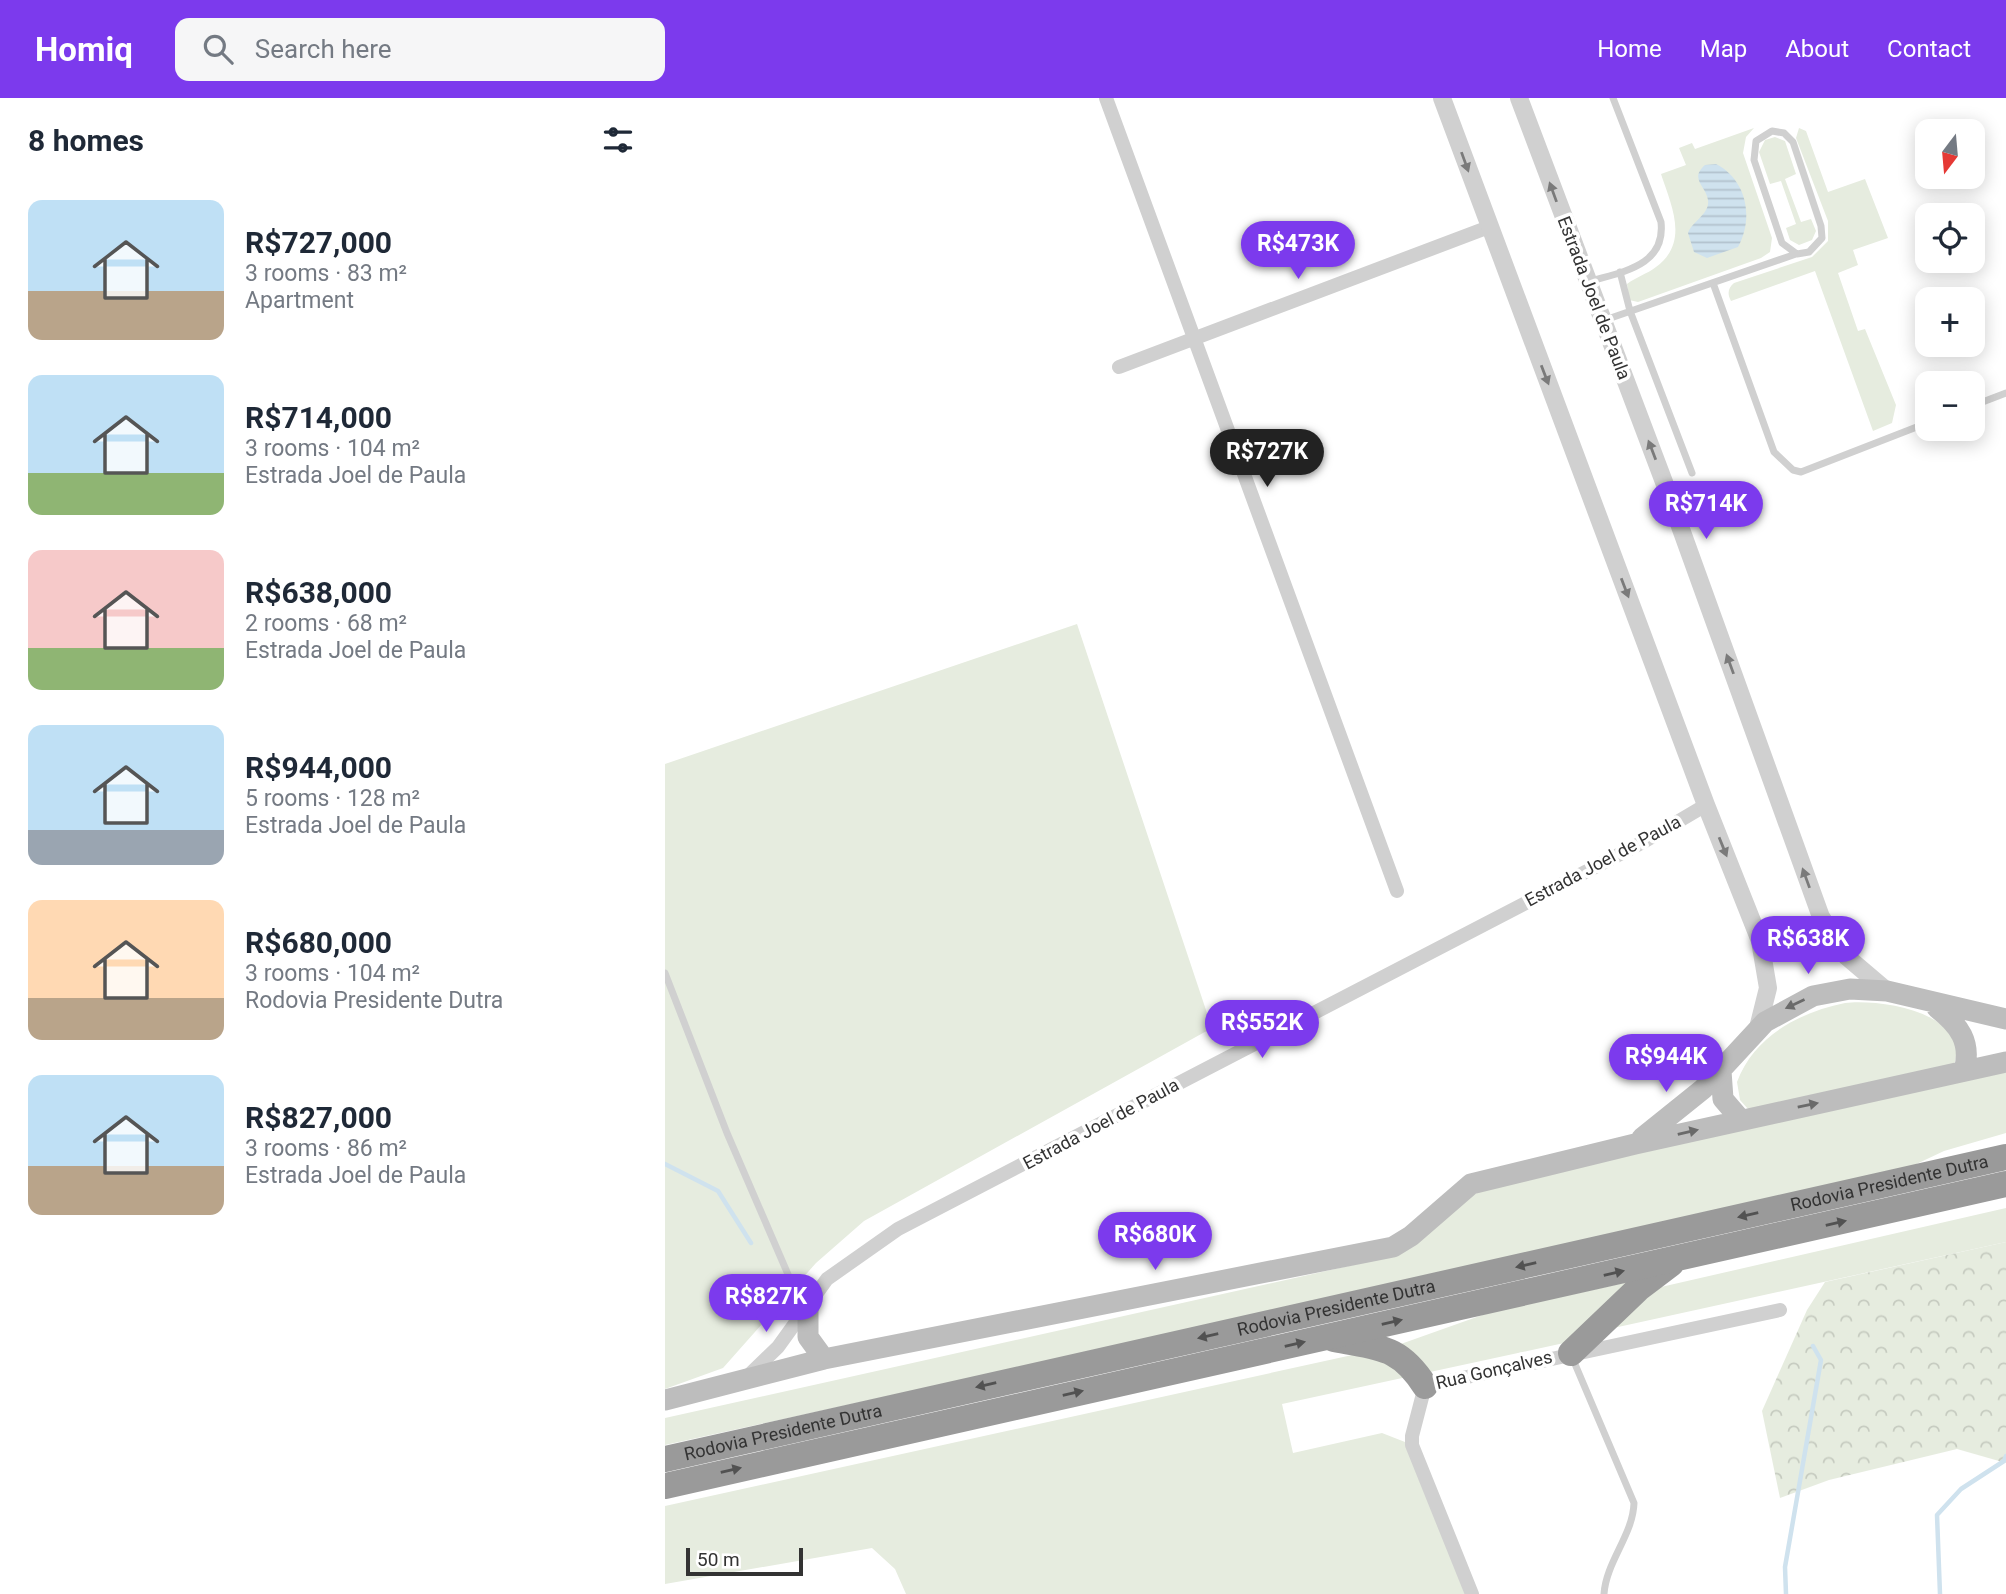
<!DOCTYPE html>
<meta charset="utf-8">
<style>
body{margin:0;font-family:Roboto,sans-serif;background:#f6f6f7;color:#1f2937;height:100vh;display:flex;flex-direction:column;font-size:26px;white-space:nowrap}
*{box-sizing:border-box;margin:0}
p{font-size:23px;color:#747a83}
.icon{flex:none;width:38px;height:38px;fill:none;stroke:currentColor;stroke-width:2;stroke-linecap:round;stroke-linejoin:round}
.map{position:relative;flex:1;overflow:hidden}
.drawer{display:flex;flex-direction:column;background:#fff;width:665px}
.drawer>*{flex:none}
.needle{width:46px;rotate:196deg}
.fabs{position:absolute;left:1250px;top:21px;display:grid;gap:14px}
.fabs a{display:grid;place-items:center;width:70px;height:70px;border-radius:14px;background:#fff;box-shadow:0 4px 18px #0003;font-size:35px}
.scale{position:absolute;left:21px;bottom:18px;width:117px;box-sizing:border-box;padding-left:7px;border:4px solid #333;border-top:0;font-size:19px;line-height:24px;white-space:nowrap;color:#333;-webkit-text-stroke:5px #fff;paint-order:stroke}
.price{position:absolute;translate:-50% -60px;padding:0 16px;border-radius:24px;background:#7c3aed;color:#fff;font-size:23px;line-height:46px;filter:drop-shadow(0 2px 4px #0008)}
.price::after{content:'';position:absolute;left:50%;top:42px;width:21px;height:16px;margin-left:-10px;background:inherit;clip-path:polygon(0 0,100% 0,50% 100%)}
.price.current{background:#222;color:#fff}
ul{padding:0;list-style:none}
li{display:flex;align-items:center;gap:21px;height:175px;padding:0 28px}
li span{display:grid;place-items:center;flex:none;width:196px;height:140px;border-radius:14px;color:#555}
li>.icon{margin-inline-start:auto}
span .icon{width:84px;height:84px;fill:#fffc;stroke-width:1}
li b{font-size:30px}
h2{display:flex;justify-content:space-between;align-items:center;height:84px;padding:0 28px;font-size:30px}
header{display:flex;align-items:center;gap:42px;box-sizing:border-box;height:98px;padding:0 35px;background:#7c3aed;color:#fff}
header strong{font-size:33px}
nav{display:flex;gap:38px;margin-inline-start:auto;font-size:24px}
.search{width:490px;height:63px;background:#f6f6f7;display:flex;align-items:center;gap:18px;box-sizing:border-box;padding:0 24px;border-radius:14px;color:#747a83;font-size:26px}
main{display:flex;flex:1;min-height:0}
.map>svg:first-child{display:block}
.grass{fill:#e6ecdf}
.forest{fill:url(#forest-crowns)}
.water{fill:url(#water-rules)}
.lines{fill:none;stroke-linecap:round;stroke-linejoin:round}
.stream{stroke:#cfe2ee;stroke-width:4.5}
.service{stroke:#d0d0d0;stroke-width:7}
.minor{stroke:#d0d0d0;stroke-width:14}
.tertiary{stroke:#d0d0d0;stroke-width:18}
.secondary{stroke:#bdbdbd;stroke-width:21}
.motorway{stroke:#9a9a9a;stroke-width:26}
.oneway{fill:#7a7a7a}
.oneway2{fill:#6a6a6a}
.oneway3{fill:#525252}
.labels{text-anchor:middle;stroke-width:7;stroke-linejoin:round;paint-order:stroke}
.street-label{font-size:18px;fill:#333;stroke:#fff}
</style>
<header>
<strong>Homiq</strong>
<div class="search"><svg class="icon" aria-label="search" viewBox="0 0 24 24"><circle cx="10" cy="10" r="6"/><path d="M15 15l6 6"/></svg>Search here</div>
<nav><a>Home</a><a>Map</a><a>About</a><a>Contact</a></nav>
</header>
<main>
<section class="drawer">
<h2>8 homes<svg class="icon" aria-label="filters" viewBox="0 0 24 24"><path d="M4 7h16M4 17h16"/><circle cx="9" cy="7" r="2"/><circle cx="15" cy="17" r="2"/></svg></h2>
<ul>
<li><span style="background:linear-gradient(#bfe0f5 65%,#b9a48a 0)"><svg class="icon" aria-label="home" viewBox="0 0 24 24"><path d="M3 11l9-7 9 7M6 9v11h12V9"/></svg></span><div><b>R$727,000</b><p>3 rooms · 83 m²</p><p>Apartment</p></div></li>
<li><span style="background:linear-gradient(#bfe0f5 70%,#8fb573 0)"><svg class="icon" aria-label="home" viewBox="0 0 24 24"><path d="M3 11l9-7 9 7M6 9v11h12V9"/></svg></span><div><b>R$714,000</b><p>3 rooms · 104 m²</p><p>Estrada Joel de Paula</p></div></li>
<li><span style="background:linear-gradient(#f6c9c9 70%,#8fb573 0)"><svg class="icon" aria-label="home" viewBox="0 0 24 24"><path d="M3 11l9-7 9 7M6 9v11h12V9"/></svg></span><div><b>R$638,000</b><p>2 rooms · 68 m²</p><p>Estrada Joel de Paula</p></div></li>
<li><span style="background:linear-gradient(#bfe0f5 75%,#9aa5b1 0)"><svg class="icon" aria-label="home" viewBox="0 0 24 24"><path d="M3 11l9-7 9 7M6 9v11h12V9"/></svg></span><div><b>R$944,000</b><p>5 rooms · 128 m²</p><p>Estrada Joel de Paula</p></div></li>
<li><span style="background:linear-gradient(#ffd9b3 70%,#b9a48a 0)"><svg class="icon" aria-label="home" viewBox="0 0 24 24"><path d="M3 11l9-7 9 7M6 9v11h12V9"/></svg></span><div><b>R$680,000</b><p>3 rooms · 104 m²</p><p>Rodovia Presidente Dutra</p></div></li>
<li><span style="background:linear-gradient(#bfe0f5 65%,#b9a48a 0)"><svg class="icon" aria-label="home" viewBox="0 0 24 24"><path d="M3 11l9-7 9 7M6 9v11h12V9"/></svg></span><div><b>R$827,000</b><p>3 rooms · 86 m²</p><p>Estrada Joel de Paula</p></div></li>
</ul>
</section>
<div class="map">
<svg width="1341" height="1496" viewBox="0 0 1341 1496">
<defs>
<pattern id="forest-crowns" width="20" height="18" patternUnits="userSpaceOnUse" patternTransform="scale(1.75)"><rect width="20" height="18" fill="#e6ecdf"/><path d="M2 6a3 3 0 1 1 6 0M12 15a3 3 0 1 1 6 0" fill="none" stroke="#c6cbc0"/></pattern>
<pattern id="water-rules" width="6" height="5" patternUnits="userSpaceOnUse" patternTransform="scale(1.75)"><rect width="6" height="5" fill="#cfe2ee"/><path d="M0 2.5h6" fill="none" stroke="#b2c2cd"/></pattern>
</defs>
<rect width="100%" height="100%" fill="#fff"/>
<path class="grass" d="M 1089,30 L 1081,39 L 1078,55 L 1107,140 L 1105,154 L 1096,160 L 973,204 L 964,202 L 962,186 C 971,179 982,176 991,169 C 1025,144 1006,107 996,76 L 1021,67 L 1014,50 L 1027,45 L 1030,51 Z
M 1134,30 L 1141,33 L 1163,94 L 1200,81 L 1223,140 L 1188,152 L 1193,167 L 1173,175 L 1193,233 L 1200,231 L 1231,307 L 1227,325 L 1208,333 L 1150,173 L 1066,203 C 1062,196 1063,190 1069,185 L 1147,159 L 1163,143 L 1163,123 L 1131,40 Z
M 1110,39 L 1120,43 L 1131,76 L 1120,81 L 1136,124 L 1146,121 L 1151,133 L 1147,142 L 1134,147 L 1125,142 L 1121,130 L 1131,126 L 1116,83 L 1105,86 L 1094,54 L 1100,42 Z
M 412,526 L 547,930 L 199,1123 L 151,1165 L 58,1270 L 0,1291 L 0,666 Z
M 1180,905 C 1215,901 1306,914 1289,967 L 1083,1011 L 1075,1002 L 1072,984 C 1089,938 1135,914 1180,905 Z
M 1341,970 L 1341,1035 L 1279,1053 L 1226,1078 L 0,1347 L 0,1320 L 706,1163 L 807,1097 L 825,1090 L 983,1050 Z
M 1341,1110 L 1341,1144 L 944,1231 L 996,1189 Z
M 968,1183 L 899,1245 L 617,1306 L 628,1355 L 717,1335 L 740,1344 L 801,1496 L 241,1496 L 230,1471 L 207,1450 L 0,1486 L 0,1408 L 733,1247 L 823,1215 Z"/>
<path class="forest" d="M 1341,1144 L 1341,1365 L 1292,1351 L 1164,1382 L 1115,1400 L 1097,1313 L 1142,1212 L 1160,1184 Z"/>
<path class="water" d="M 1051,66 C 1082,82 1089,120 1073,149 L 1042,160 L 1029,154 L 1023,135 C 1027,123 1045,116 1043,102 C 1041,88 1024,81 1040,67 Z"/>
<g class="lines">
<path class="stream" d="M 0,1066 L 53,1093 L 86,1145
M 1121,1496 L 1120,1469 L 1156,1262 L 1148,1248
M 1275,1496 L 1272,1417 L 1296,1391 L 1339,1363 L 1341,1358"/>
<path class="service" d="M 1107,33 L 1119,35 L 1128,44 L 1156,128 L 1157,140 L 1144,154 L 1132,156 L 1117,145 L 1089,62 L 1091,43 Z
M 955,174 L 965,213 L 1027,375
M 923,184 C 955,174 1001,169 996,124 L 948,0
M 1048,185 L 1109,354 L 1128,372 L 1136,374 L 1262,325
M 937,223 L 1131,156
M 1307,308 L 1341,295
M 0,875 L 62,1035 L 125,1181 L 143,1208
M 907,1259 L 969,1405 C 968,1437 941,1464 939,1496"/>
<path class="minor" d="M 441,0 L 732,793
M 454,269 L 824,129
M 83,1278 L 113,1249 L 162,1181 L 233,1131 L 980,743 L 1041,707
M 807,1496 L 747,1347 L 747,1338 L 760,1288 L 1115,1212"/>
<path class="tertiary" d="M 777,0 L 1041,707 L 1095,843 L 1103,890 L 1093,930
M 854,0 L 999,384 L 1156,819 L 1182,859 L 1222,893"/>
<path class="secondary" d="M 1272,910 C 1294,927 1307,944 1299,973
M 1056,973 L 1058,1001 L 1076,1022
M 977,1040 L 1038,991 L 1100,924 L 1148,898 L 1185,891 L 1222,893 L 1341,921
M 143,1209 L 143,1239 L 159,1261
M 0,1302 L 159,1261 L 728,1149 L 746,1138 L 806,1086 L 970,1046 L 1341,964"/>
<g class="motorway">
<path d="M 669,1241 C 713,1250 734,1247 760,1288"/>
<path d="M 906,1255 L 973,1191 L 1006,1166"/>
<path id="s1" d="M 0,1361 L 1341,1059"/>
<path d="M 0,1388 L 1341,1086"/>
</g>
</g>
<defs><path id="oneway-solid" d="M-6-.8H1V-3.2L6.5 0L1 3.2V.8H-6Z" transform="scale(1.75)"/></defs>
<g class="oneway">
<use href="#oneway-solid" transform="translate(800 64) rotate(70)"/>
<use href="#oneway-solid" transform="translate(888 94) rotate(-110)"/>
<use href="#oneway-solid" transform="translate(880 277) rotate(69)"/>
<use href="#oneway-solid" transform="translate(987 352) rotate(-111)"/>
<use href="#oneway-solid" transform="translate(960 490) rotate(69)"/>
<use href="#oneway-solid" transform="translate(1065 566) rotate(-110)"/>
<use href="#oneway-solid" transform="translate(1058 749) rotate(68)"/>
<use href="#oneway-solid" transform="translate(1141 780) rotate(-110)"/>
</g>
<g class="oneway2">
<use href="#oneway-solid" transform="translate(1130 906) rotate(155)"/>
<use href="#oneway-solid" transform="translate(1143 1007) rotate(-12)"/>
<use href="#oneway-solid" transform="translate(1023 1034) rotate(-13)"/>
</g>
<g class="oneway3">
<use href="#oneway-solid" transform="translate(1083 1117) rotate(167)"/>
<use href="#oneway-solid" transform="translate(1171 1125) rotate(-13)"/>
<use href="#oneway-solid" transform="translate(861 1167) rotate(167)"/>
<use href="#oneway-solid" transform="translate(949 1175) rotate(-13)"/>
<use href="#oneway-solid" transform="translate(727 1224) rotate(-13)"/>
<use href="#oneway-solid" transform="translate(543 1238) rotate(167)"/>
<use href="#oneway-solid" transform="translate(630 1246) rotate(-13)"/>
<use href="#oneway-solid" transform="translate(321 1287) rotate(167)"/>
<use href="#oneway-solid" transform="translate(408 1295) rotate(-13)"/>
<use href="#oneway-solid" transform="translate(66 1372) rotate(-13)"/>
</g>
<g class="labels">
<g class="street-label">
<text transform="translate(929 200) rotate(69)" y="6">Estrada Joel de Paula</text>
<text transform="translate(938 763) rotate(-28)" y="6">Estrada Joel de Paula</text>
<text transform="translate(436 1026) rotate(-28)" y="6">Estrada Joel de Paula</text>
<text dy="6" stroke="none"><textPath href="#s1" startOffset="1255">Rodovia Presidente Dutra</textPath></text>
<text dy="6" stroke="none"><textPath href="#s1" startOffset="688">Rodovia Presidente Dutra</textPath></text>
<text transform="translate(829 1272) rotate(-13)" y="6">Rua Gonçalves</text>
<text dy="6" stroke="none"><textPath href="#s1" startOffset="121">Rodovia Presidente Dutra</textPath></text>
</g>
</g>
</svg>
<div class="fabs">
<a><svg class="needle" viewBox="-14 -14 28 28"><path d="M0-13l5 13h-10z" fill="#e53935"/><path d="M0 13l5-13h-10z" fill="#747a83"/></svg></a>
<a><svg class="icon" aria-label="locate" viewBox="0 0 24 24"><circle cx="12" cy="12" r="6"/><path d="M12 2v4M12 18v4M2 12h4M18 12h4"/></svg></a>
<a>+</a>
<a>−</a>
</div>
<div class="scale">50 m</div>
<b class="price" style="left:633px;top:183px">R$473K</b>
<b class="price current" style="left:602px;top:391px">R$727K</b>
<b class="price" style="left:1041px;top:443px">R$714K</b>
<b class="price" style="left:1143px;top:878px">R$638K</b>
<b class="price" style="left:597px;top:962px">R$552K</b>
<b class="price" style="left:1001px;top:996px">R$944K</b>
<b class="price" style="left:490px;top:1174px">R$680K</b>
<b class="price" style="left:101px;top:1236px">R$827K</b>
</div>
</main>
